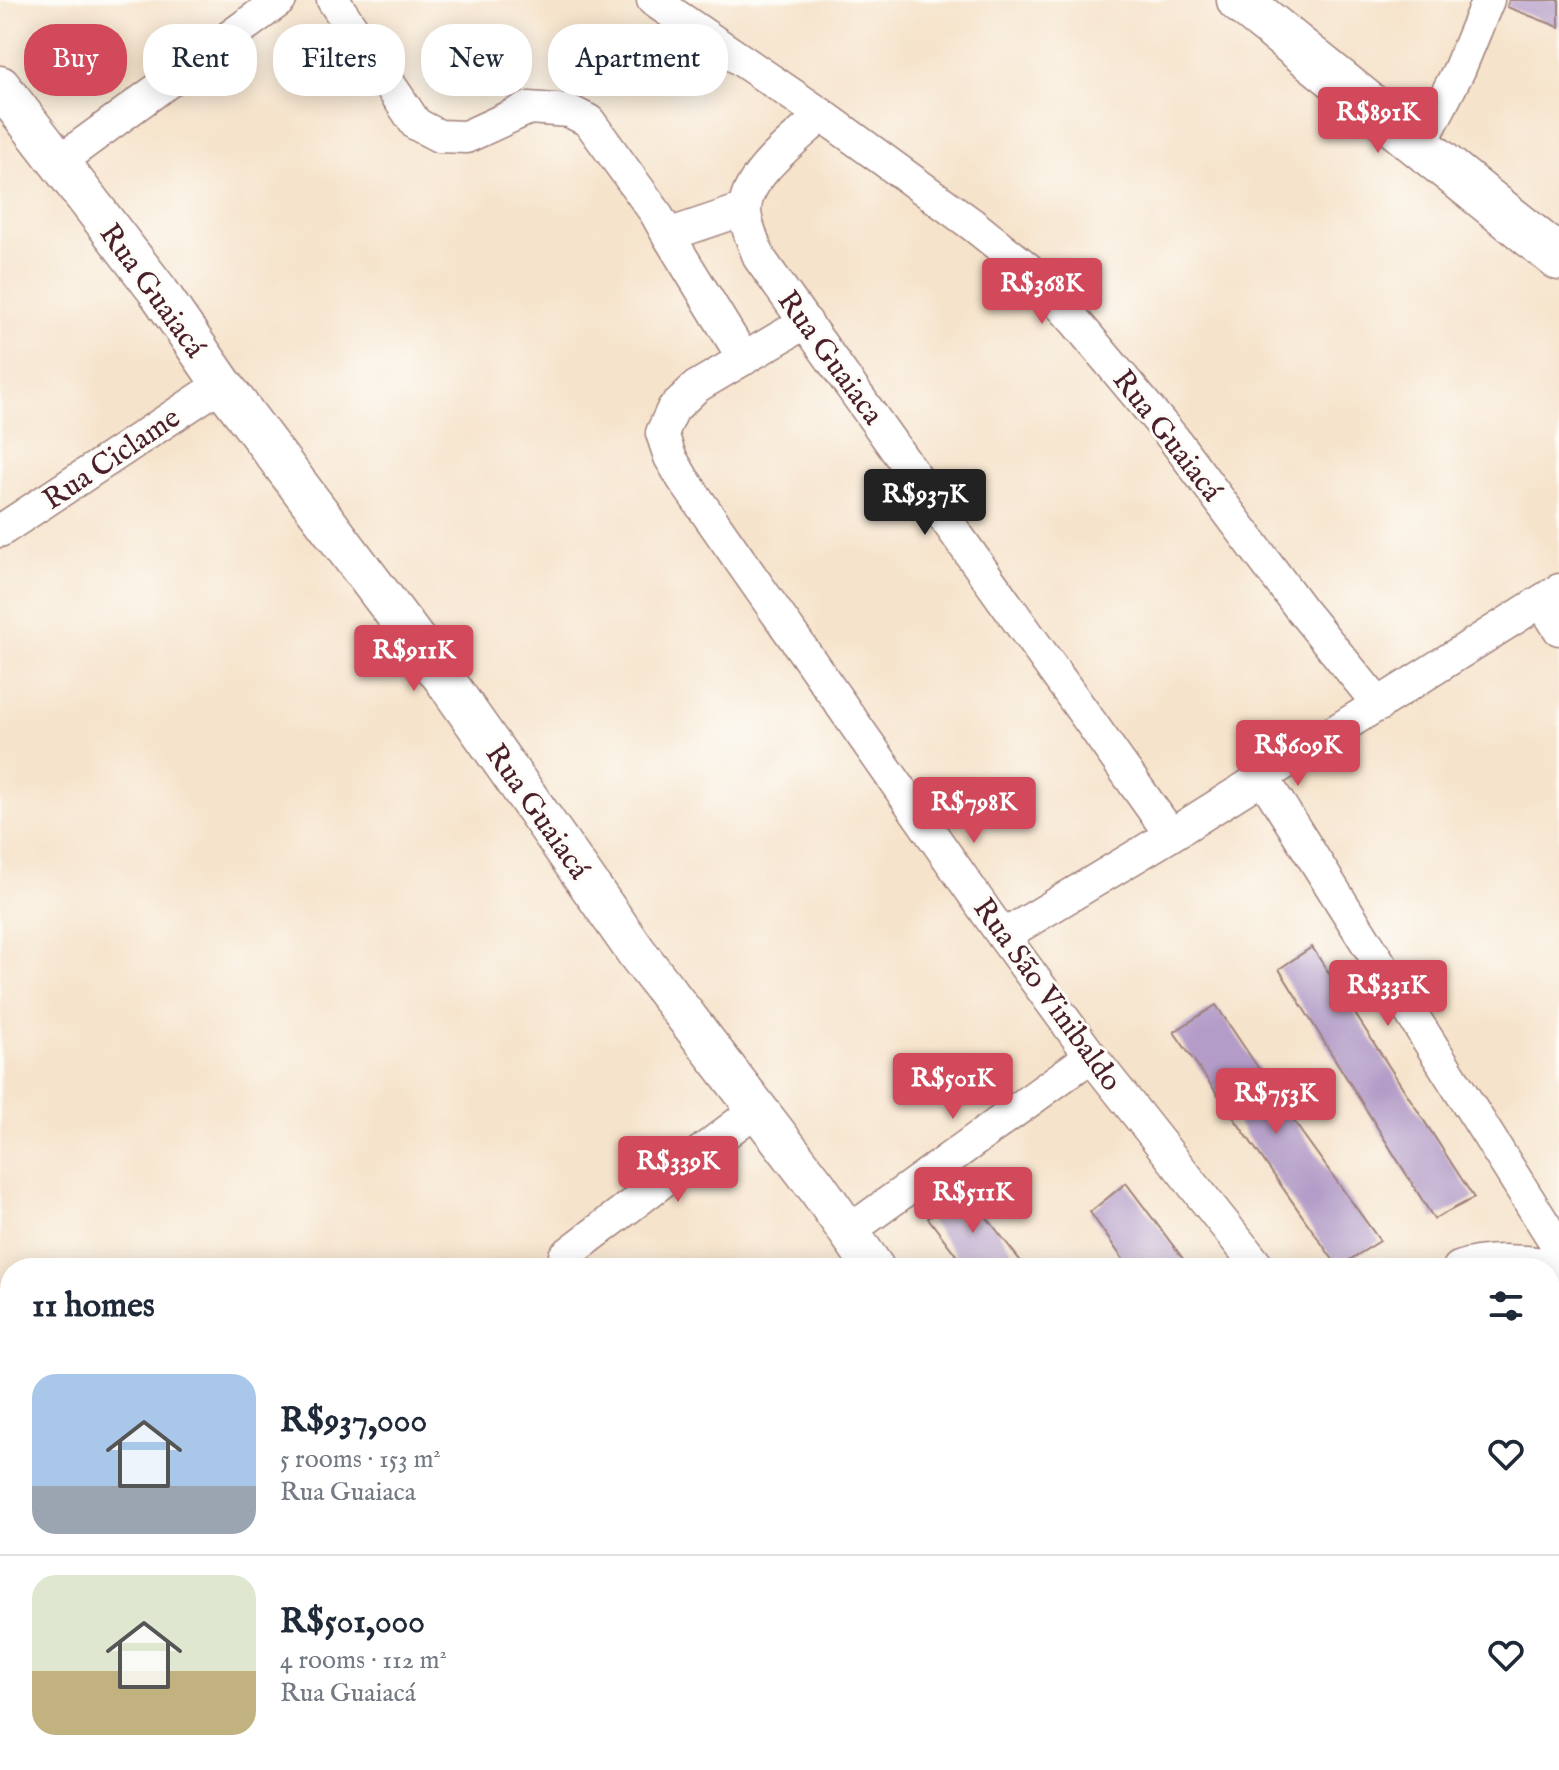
<!DOCTYPE html>
<meta charset="utf-8">
<style>
body{margin:0;font-family:"IM FELL English",serif;background:#f6f6f7;color:#1f2937;height:100vh;display:flex;flex-direction:column;font-size:30px;white-space:nowrap}
*{box-sizing:border-box;margin:0}
p{font-size:26px;color:#747a83}
.icon{flex:none;width:44px;height:44px;fill:none;stroke:currentColor;stroke-width:2;stroke-linecap:round;stroke-linejoin:round}
.map{position:relative;flex:1;overflow:hidden}
.panel{position:absolute;left:0px;top:1258px;width:1560px;height:512px;display:flex;flex-direction:column;background:#fff;border-radius:32px 32px 0 0;box-shadow:0 4px 20px #0003}
.panel>*{flex:none}
.guide{position:absolute;left:24px;top:24px;width:800px;height:72px;display:flex;gap:16px}
.price{position:absolute;translate:-50% -68px;padding:0 18px;border-radius:8px;background:#d1495b;color:#fff;font-size:26px;line-height:52px;filter:drop-shadow(0 2px 4px #0008)}
.price::after{content:'';position:absolute;left:50%;top:48px;width:24px;height:18px;margin-left:-12px;background:inherit;clip-path:polygon(0 0,100% 0,50% 100%)}
.price.active{background:#222;color:#fff}
ul{padding:0;list-style:none}
li{display:flex;align-items:center;gap:24px;height:200px;padding:0 32px}
li+li{border-top:2px solid #e0e1e3}
li span{display:grid;place-items:center;flex:none;width:224px;height:160px;border-radius:24px;color:#555}
li>.icon{margin-inline-start:auto}
span .icon{width:96px;height:96px;fill:#fffc;stroke-width:1}
li b{font-size:34px}
h2{display:flex;justify-content:space-between;align-items:center;height:96px;padding:0 32px;font-size:34px}
.pill{padding:0 28px;border-radius:32px;background:#fff;box-shadow:0 4px 20px #0003;font-size:28px;line-height:72px}
.pill.active{background:#d1495b;color:#fff}
.map>svg:first-child{display:block}
.building{fill:#b39cc8}
.lines{fill:none;stroke-linecap:round;stroke-linejoin:round}
.minor-casing{stroke:#a0817b;stroke-width:35}
.tertiary-casing{stroke:#a0817b;stroke-width:43}
.secondary-casing{stroke:#a0817b;stroke-width:47}
.minor{stroke:#fff;stroke-width:32}
.tertiary{stroke:#fff;stroke-width:40}
.secondary{stroke:#fff;stroke-width:44}
.labels{text-anchor:middle;stroke-width:6;stroke-linejoin:round;paint-order:stroke}
.street-label{font-size:30px;fill:#4a1f2b;stroke:#fdfcf7}
</style>
<div class="map">
<svg width="1559" height="1770" viewBox="0 0 1559 1770">
<rect width="100%" height="100%" fill="#fdfcf7"/>
<filter id="ink" filterUnits="userSpaceOnUse"><feTurbulence type="fractalNoise" baseFrequency=".0125" numOctaves="2"/><feDisplacementMap in="SourceGraphic" scale="16" xChannelSelector="R" yChannelSelector="G"/><feConvolveMatrix kernelMatrix="1 2 1 2 8 2 1 2 1" color-interpolation-filters="sRGB"/></filter>
<filter id="wash" filterUnits="userSpaceOnUse"><feTurbulence type="fractalNoise" baseFrequency=".006" numOctaves="4" result="noise"/><feDisplacementMap in="SourceGraphic" scale="32" xChannelSelector="R" yChannelSelector="G"/><feGaussianBlur stdDeviation="1.8" result="paint"/><feColorMatrix in="noise" values="0 0 0 0 0 0 0 0 0 0 0 0 0 0 0 0 0 1.4 0 .05"/><feComposite in="paint" operator="in"/></filter>
<g filter="url(#wash)">
<rect width="100%" height="100%" fill="#f6e3cb"/>
<g id="blocks">
<path class="building" d="M 1509,0 L 1559,0 L 1559,27 L 1507,7 Z
M 1312,947 L 1474,1198 L 1434,1219 L 1279,969 Z
M 1216,1005 L 1302,1133 L 1380,1241 L 1338,1267 L 1174,1032 Z
M 1126,1183 L 1190,1268 L 1129,1268 L 1090,1212 Z
M 964,1188 L 1026,1268 L 966,1268 L 928,1218 Z
M 1550,1376 L 1559,1377 L 1559,1422 L 1550,1421 Z
M 1550,1521 L 1559,1523 L 1559,1580 L 1550,1577 Z
M 1550,1681 L 1559,1683 L 1559,1727 L 1550,1725 Z
M 1302,1760 L 1320,1760 L 1357,1770 L 1300,1770 Z"/>
</g>
</g>
<g filter="url(#ink)">
<use href="#blocks" fill-opacity="0" stroke="#a0817b" stroke-width="2"/>
<g class="lines">
<defs>
<path id="minor" d="M 333,0 L 416,124 L 439,136 L 466,137 L 529,108 L 569,111 L 589,121 L 655,212 L 668,235 L 745,209
M 653,0 L 822,115 L 973,225 L 1028,269 L 1075,321 L 1173,438 L 1300,608 L 1379,705
M 822,115 C 799,137 744,176 745,211 C 746,227 754,244 760,259 L 1171,835
M 1420,146 L 1459,70 L 1488,0
M 57,163 L 280,0
M 668,235 L 744,359
M 806,322 L 696,387 L 673,409 L 662,433 L 670,457 L 683,479 L 1003,936 L 1091,1056 L 1259,1268
M 0,531 L 222,384
M 1542,602 L 1559,629
M 1263,778 L 1559,1248
M 1003,936 L 1171,835 L 1559,590
M 848,1232 L 1091,1056
M 565,1256 L 757,1109
M 1459,1268 C 1486,1257 1531,1261 1559,1267
M 0,1540 L 10,1555
M 1550,1610 L 1559,1612
M 152,1760 L 159,1770"/>
<path id="tertiary" d="M 0,86 L 158,291 L 222,384 L 443,677 L 637,953 L 817,1187 L 874,1268
M 1236,1760 L 1243,1770"/>
<path id="secondary" d="M 1239,0 L 1559,258"/>
</defs>
<use href="#minor" class="minor-casing"/>
<use href="#tertiary" class="tertiary-casing"/>
<use href="#secondary" class="secondary-casing"/>
<use href="#minor" class="minor"/>
<use href="#tertiary" class="tertiary"/>
<use href="#secondary" class="secondary"/>
</g>
</g>
<g class="labels">
<g class="street-label">
<text transform="translate(153 290) rotate(54)" y="10">Rua Guaiacá</text>
<text transform="translate(831 357) rotate(54)" y="10">Rua Guaiaca</text>
<text transform="translate(1168 435) rotate(52)" y="10">Rua Guaiacá</text>
<text transform="translate(111 458) rotate(-34)" y="10">Rua Ciclame</text>
<text transform="translate(538 811) rotate(55)" y="10">Rua Guaiacá</text>
<text transform="translate(1048 994) rotate(54)" y="10">Rua São Vinibaldo</text>
</g>
</g>
</svg>
<b class="price" style="left:1378px;top:155px">R$891K</b>
<b class="price" style="left:1042px;top:326px">R$368K</b>
<b class="price active" style="left:925px;top:537px">R$937K</b>
<b class="price" style="left:414px;top:693px">R$911K</b>
<b class="price" style="left:1298px;top:788px">R$609K</b>
<b class="price" style="left:974px;top:845px">R$798K</b>
<b class="price" style="left:1388px;top:1028px">R$331K</b>
<b class="price" style="left:953px;top:1121px">R$501K</b>
<b class="price" style="left:1276px;top:1136px">R$753K</b>
<b class="price" style="left:678px;top:1204px">R$339K</b>
<b class="price" style="left:973px;top:1235px">R$511K</b>
<div class="guide">
<a class="pill active">Buy</a>
<a class="pill">Rent</a>
<a class="pill">Filters</a>
<a class="pill">New</a>
<a class="pill">Apartment</a>
</div>
<section class="panel">
<h2>11 homes<svg class="icon" aria-label="filters" viewBox="0 0 24 24"><path d="M4 7h16M4 17h16"/><circle cx="9" cy="7" r="2"/><circle cx="15" cy="17" r="2"/></svg></h2>
<ul>
<li><span style="background:linear-gradient(#a9c7e8 70%,#9aa5b1 0)"><svg class="icon" aria-label="home" viewBox="0 0 24 24"><path d="M3 11l9-7 9 7M6 9v11h12V9"/></svg></span><div><b>R$937,000</b><p>5 rooms · 153 m²</p><p>Rua Guaiaca</p></div><svg class="icon" aria-label="heart" viewBox="0 0 24 24"><path d="M12 20l-8-8c-3-5 5-10 8-4 3-6 11-1 8 4z"/></svg></li>
<li><span style="background:linear-gradient(#dfe7d0 60%,#c2b280 0)"><svg class="icon" aria-label="home" viewBox="0 0 24 24"><path d="M3 11l9-7 9 7M6 9v11h12V9"/></svg></span><div><b>R$501,000</b><p>4 rooms · 112 m²</p><p>Rua Guaiacá</p></div><svg class="icon" aria-label="heart" viewBox="0 0 24 24"><path d="M12 20l-8-8c-3-5 5-10 8-4 3-6 11-1 8 4z"/></svg></li>
</ul>
</section>
</div>
